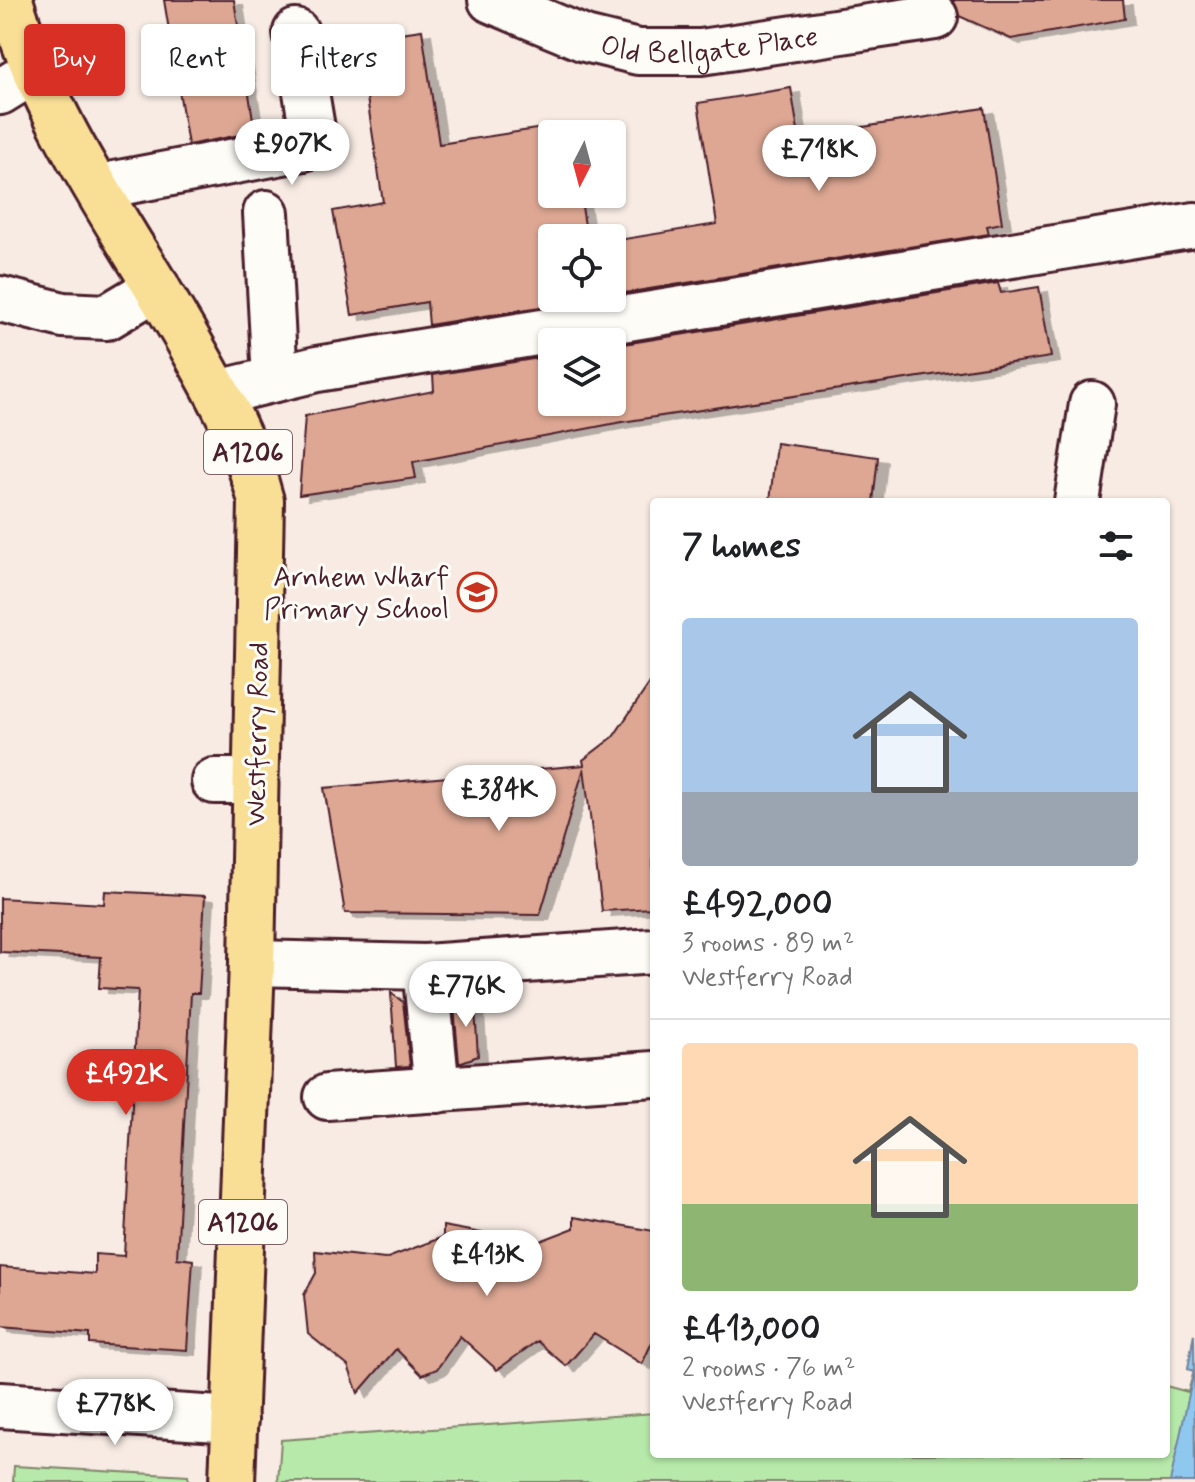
<!DOCTYPE html>
<meta charset="utf-8">
<style>
body{margin:0;font-family:Mynerve,sans-serif;background:#f6f6f6;color:#202124;height:100vh;display:flex;flex-direction:column;font-size:30px;white-space:nowrap}
*{box-sizing:border-box;margin:0}
p{font-size:26px;color:#757577}
.icon{flex:none;width:44px;height:44px;fill:none;stroke:currentColor;stroke-width:2;stroke-linecap:round;stroke-linejoin:round}
.map{position:relative;flex:1;overflow:hidden}
.panel{position:absolute;left:650px;top:498px;width:520px;height:960px;display:flex;flex-direction:column;background:#fff;border-radius:8px;box-shadow:0 2px 6px #0004}
.panel>*{flex:none}
.banner{position:absolute;left:24px;top:24px;width:506px;height:72px;display:flex;gap:16px}
.needle{width:52px;rotate:186deg}
.tools{position:absolute;left:538px;top:120px;display:grid;gap:16px}
.tools a{display:grid;place-items:center;width:88px;height:88px;border-radius:8px;background:#fff;box-shadow:0 2px 6px #0004;font-size:40px}
.price{position:absolute;translate:-50% -68px;padding:0 18px;border-radius:28px;background:#fff;color:#222;font-size:26px;line-height:52px;filter:drop-shadow(0 2px 4px #0008)}
.price::after{content:'';position:absolute;left:50%;top:48px;width:24px;height:18px;margin-left:-12px;background:inherit;clip-path:polygon(0 0,100% 0,50% 100%)}
.price.current{background:#d93025;color:#fff}
ul{padding:0;list-style:none}
li{display:grid;align-content:center;gap:16px;height:424px;padding:0 32px}
li+li{border-top:2px solid #e0e0e0}
li span{display:grid;place-items:center;height:248px;border-radius:8px;color:#555}
li>.icon{margin-inline-start:auto}
span .icon{width:144px;height:144px;fill:#fffc;stroke-width:1}
li b{font-size:34px}
h2{display:flex;justify-content:space-between;align-items:center;height:96px;padding:0 32px;font-size:34px}
.pill{padding:0 28px;border-radius:8px;background:#fff;box-shadow:0 2px 6px #0004;font-size:28px;line-height:72px}
.pill.current{background:#d93025;color:#fff}
.map>svg:first-child{display:block}
.green{fill:#b7eaaa;stroke:#80846a;stroke-width:2}
.water{fill:#8fc8ef;stroke:#7384a1;stroke-width:2}
.building{fill:#dda793;stroke:#4a1f2b;stroke-width:2;filter:url(#shadow)}
.lines{fill:none;stroke-linecap:round;stroke-linejoin:round}
.minor-casing{stroke:#4a1f2b;stroke-width:50}
.major-casing{stroke:#4a1f2b;stroke-width:50}
.minor{stroke:#fdfcf7;stroke-width:44}
.major{stroke:#f9df96;stroke-width:44}
.labels{text-anchor:middle;stroke-width:6;stroke-linejoin:round;paint-order:stroke}
.shield{fill:#fdfcf7;stroke:#806168;stroke-width:2}
.shield-label{font-size:26px;font-weight:bold;fill:#4a1f2b}
.street-label{font-size:28px;fill:#4a1f2b;stroke:#fdfcf7}
.poi-label{font-size:28px;fill:#4a1f2b;stroke:#fdfcf7;text-anchor:end}
</style>
<div class="map">
<svg width="1195" height="1482" viewBox="0 0 1195 1482">
<defs>
<filter id="shadow"><feDropShadow dx="9" dy="5" stdDeviation="0" flood-color="#0004"/></filter>
</defs>
<rect width="100%" height="100%" fill="#f7ebe3"/>
<filter id="ink" filterUnits="userSpaceOnUse"><feTurbulence type="fractalNoise" baseFrequency=".0125" numOctaves="2"/><feDisplacementMap in="SourceGraphic" scale="16" xChannelSelector="R" yChannelSelector="G"/><feConvolveMatrix kernelMatrix="1 2 1 2 8 2 1 2 1" color-interpolation-filters="sRGB"/></filter>
<g filter="url(#ink)">
<path class="green" d="M 1194,1334 L 1195,1482 L 278,1482 L 281,1440 L 654,1413 L 654,1454 L 1166,1454 L 1166,1386 L 1188,1392 L 1194,1371 L 1188,1369 Z
M 14,1466 L 188,1476 L 188,1482 L 13,1482 Z"/>
<path class="water" d="M 1194,1334 L 1195,1482 L 1170,1482 L 1194,1371 L 1188,1369 Z"/>
<path class="building" d="M 164,0 L 234,0 L 255,132 L 188,145 Z
M 953,0 L 1123,0 L 1125,19 L 1011,39 L 959,16 Z
M 422,30 L 439,144 L 569,124 L 570,134 L 552,134 L 552,194 L 580,194 L 587,238 L 552,238 L 552,298 L 595,298 L 429,325 L 427,302 L 352,315 L 333,211 L 383,202 L 358,39 Z
M 791,88 L 799,137 L 984,108 L 1002,223 L 987,226 L 989,234 L 612,295 L 612,241 L 717,224 L 698,103 Z
M 998,283 L 1001,293 L 1039,287 L 1051,357 L 622,422 L 413,462 L 416,478 L 299,495 L 305,416 L 434,391 L 433,375 L 552,356 L 552,402 L 612,402 L 612,346 Z
M 776,443 L 878,457 L 873,502 L 770,502 Z
M 654,677 L 653,908 L 602,911 L 584,768 L 540,915 L 345,913 L 324,788 L 584,765 L 583,760 L 613,737 Z
M 105,891 L 205,896 L 199,993 L 191,993 L 177,1258 L 193,1260 L 187,1350 L 90,1344 L 90,1334 L 0,1327 L 0,1267 L 95,1274 L 95,1254 L 124,1256 L 138,990 L 99,988 L 101,957 L 0,952 L 0,898 L 104,904 Z
M 391,993 L 403,1002 L 410,1066 L 396,1067 Z
M 474,993 L 478,1056 L 459,1063 L 454,1006 Z
M 574,1217 L 654,1231 L 654,1338 L 642,1364 L 594,1334 L 566,1366 L 537,1341 L 497,1370 L 460,1336 L 437,1369 L 422,1375 L 396,1349 L 358,1393 L 348,1366 L 308,1334 L 304,1295 L 316,1273 L 315,1251 L 385,1259 L 443,1237 L 443,1226 L 535,1243 L 574,1228 Z"/>
<g class="lines">
<defs>
<g id="minor">
<path id="s1" d="M 491,0 L 585,39 L 638,52 L 701,52 L 935,17"/>
<path d="M 0,92 L 34,71"/>
<path d="M 98,187 L 304,148 L 310,140 L 312,128 L 296,32"/>
<path d="M 266,213 L 275,379"/>
<path d="M 0,299 L 63,315 L 107,317 L 157,287"/>
<path d="M 218,393 L 317,369 L 1195,225"/>
<path d="M 1077,502 L 1092,404"/>
<path d="M 214,781 L 255,781"/>
<path d="M 252,963 L 425,967 L 654,951"/>
<path d="M 425,967 L 437,1090"/>
<path d="M 327,1097 L 654,1074"/>
<path d="M 0,1405 L 235,1420"/>
</g>
<path id="major" d="M 10,0 C 45,122 125,231 188,340 C 218,393 246,442 261,501 L 252,963 L 232,1482"/>
</defs>
<use href="#minor" class="minor-casing"/>
<use href="#major" class="major-casing"/>
<use href="#minor" class="minor"/>
<use href="#major" class="major"/>
</g>
</g>
<defs>
<symbol id="school-ring" viewBox="-11 -11 22 22"><circle r="9.5" fill="#fdfcf7" stroke="#c8321e" stroke-width="1.5"/><path d="M0-5L7-2L0 1L-7-2ZM-4 1L0 2.5L4 1V4Q0 6-4 4Z" fill="#c8321e"/></symbol>
</defs>
<g fill-rule="evenodd">
<use href="#school-ring" x="455" y="570" width="44" height="44"/>
</g>
<g class="labels">
<g class="shield">
<rect x="204" y="430" width="88" height="44" rx="6"/>
<rect x="199" y="1200" width="88" height="44" rx="6"/>
</g>
<g class="shield-label">
<text x="248" y="461">A1206</text>
<text x="243" y="1231">A1206</text>
</g>
<g class="street-label">
<text dy="10" stroke="none"><textPath href="#s1" startOffset="228">Old Bellgate Place</textPath></text>
<text transform="translate(256 734) rotate(-89)" y="10">Westferry Road</text>
</g>
<g class="poi-label">
<text x="449" y="586">Arnhem Wharf<tspan x="449" dy="32">Primary School</tspan></text>
</g>
</g>
</svg>
<div class="tools">
<a><svg class="needle" viewBox="-14 -14 28 28"><path d="M0-13l5 13h-10z" fill="#e53935"/><path d="M0 13l5-13h-10z" fill="#757577"/></svg></a>
<a><svg class="icon" aria-label="locate" viewBox="0 0 24 24"><circle cx="12" cy="12" r="6"/><path d="M12 2v4M12 18v4M2 12h4M18 12h4"/></svg></a>
<a><svg class="icon" aria-label="layers" viewBox="0 0 24 24"><path d="M12 4l9 5-9 5-9-5zM3 14l9 5 9-5"/></svg></a>
</div>
<b class="price" style="left:292px;top:187px">£907K</b>
<b class="price" style="left:819px;top:193px">£718K</b>
<b class="price" style="left:499px;top:833px">£384K</b>
<b class="price" style="left:466px;top:1029px">£776K</b>
<b class="price current" style="left:126px;top:1117px">£492K</b>
<b class="price" style="left:487px;top:1298px">£413K</b>
<b class="price" style="left:115px;top:1447px">£778K</b>
<div class="banner">
<a class="pill current">Buy</a>
<a class="pill">Rent</a>
<a class="pill">Filters</a>
</div>
<section class="panel">
<h2>7 homes<svg class="icon" aria-label="filters" viewBox="0 0 24 24"><path d="M4 7h16M4 17h16"/><circle cx="9" cy="7" r="2"/><circle cx="15" cy="17" r="2"/></svg></h2>
<ul>
<li><span style="background:linear-gradient(#a9c7e8 70%,#9aa5b1 0)"><svg class="icon" aria-label="home" viewBox="0 0 24 24"><path d="M3 11l9-7 9 7M6 9v11h12V9"/></svg></span><div><b>£492,000</b><p>3 rooms · 89 m²</p><p>Westferry Road</p></div></li>
<li><span style="background:linear-gradient(#ffd9b3 65%,#8fb573 0)"><svg class="icon" aria-label="home" viewBox="0 0 24 24"><path d="M3 11l9-7 9 7M6 9v11h12V9"/></svg></span><div><b>£413,000</b><p>2 rooms · 76 m²</p><p>Westferry Road</p></div></li>
</ul>
</section>
</div>
